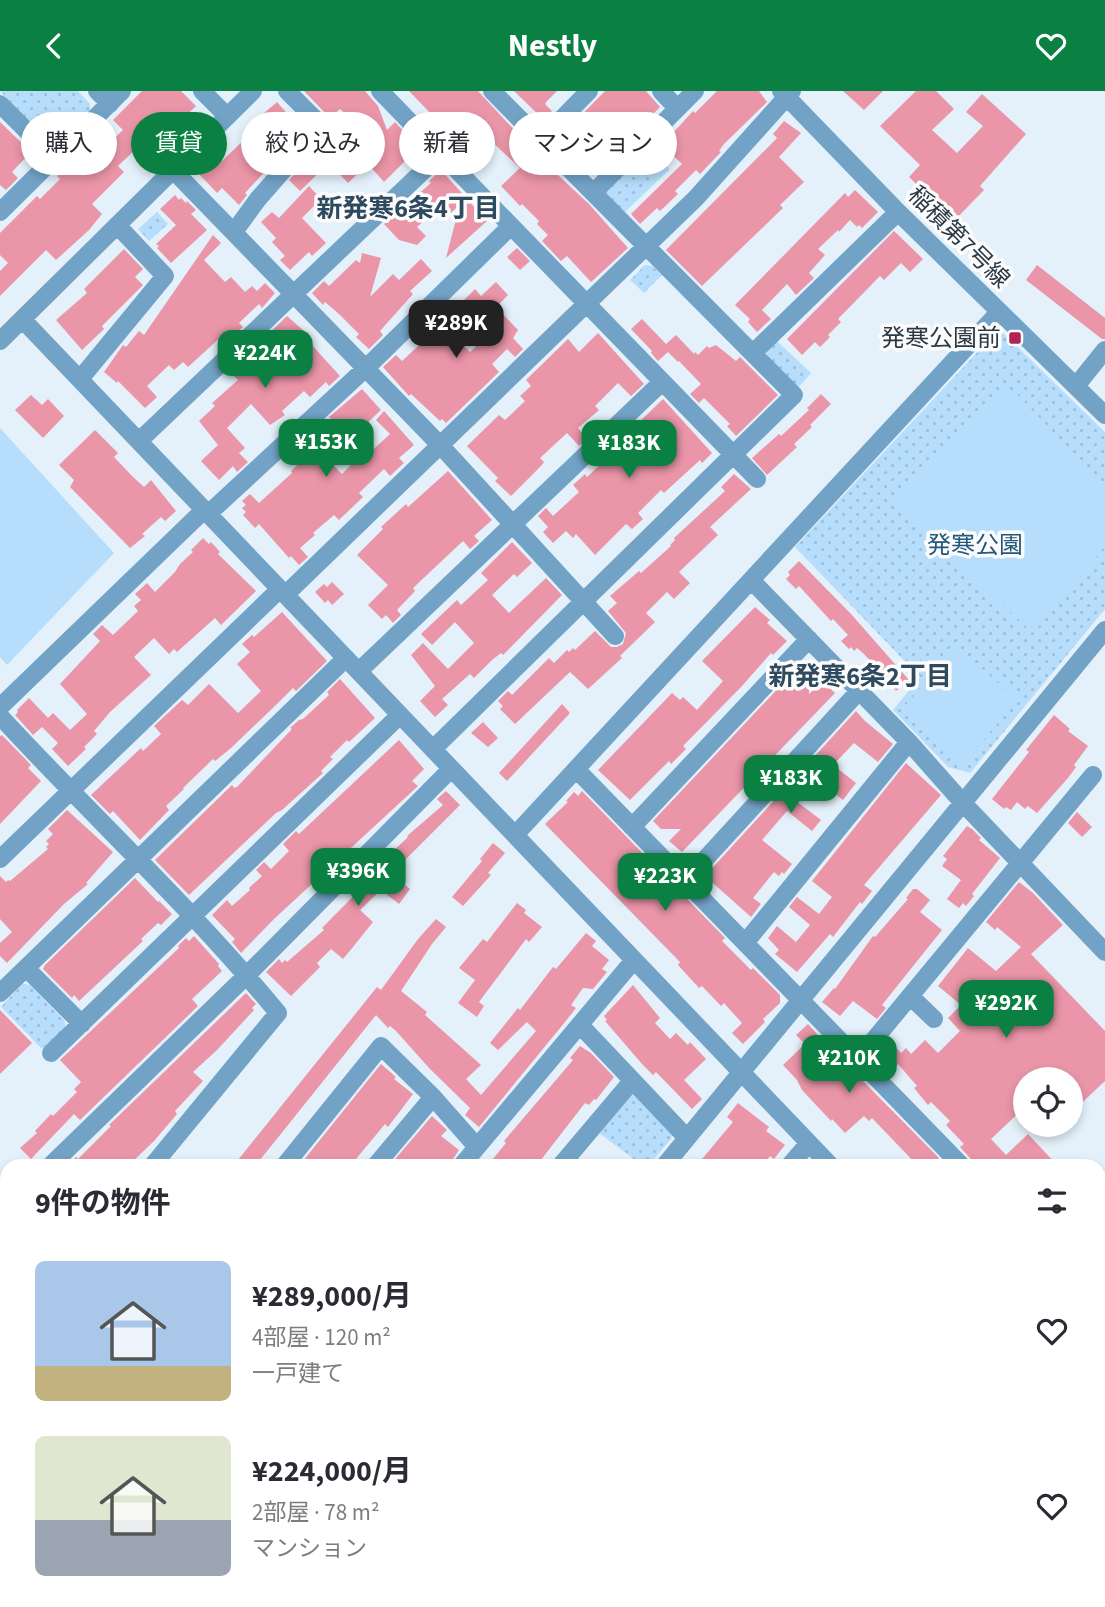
<!DOCTYPE html>
<html lang="ja">
<meta charset="utf-8">
<style>
body{margin:0;font-family:"Source Sans 3","Noto Sans JP",sans-serif;background:#f7f7f7;color:#2b2b33;height:100vh;display:flex;flex-direction:column;font-size:26px;white-space:nowrap}
*{box-sizing:border-box;margin:0}
p{font-size:23px;color:#7c7c81}
.icon{flex:none;width:38px;height:38px;fill:none;stroke:currentColor;stroke-width:2;stroke-linecap:round;stroke-linejoin:round}
.map{position:relative;flex:1;overflow:hidden}
.sheet{position:absolute;left:0px;top:1068px;width:1106px;height:450px;display:flex;flex-direction:column;background:#fff;border-radius:21px 21px 0 0;box-shadow:0 4px 10px #0003}
.sheet>*{flex:none}
.banner{position:absolute;left:21px;top:21px;width:700px;height:63px;display:flex;gap:14px}
.controls{position:absolute;left:1013px;top:976px;display:grid;gap:14px}
.controls a{display:grid;place-items:center;width:70px;height:70px;border-radius:50%;background:#fff;box-shadow:0 4px 10px #0003;font-size:35px}
.price{position:absolute;translate:-50% -60px;padding:0 16px;border-radius:14px;background:#0b8043;color:#fff;font-size:23px;line-height:46px;filter:drop-shadow(0 2px 4px #0008)}
.price::after{content:'';position:absolute;left:50%;top:42px;width:21px;height:16px;margin-left:-10px;background:inherit;clip-path:polygon(0 0,100% 0,50% 100%)}
.price.on{background:#222;color:#fff}
ul{padding:0;list-style:none}
li{display:flex;align-items:center;gap:21px;height:175px;padding:0 35px}
li span{display:grid;place-items:center;flex:none;width:196px;height:140px;border-radius:10px;color:#555}
li>.icon{margin-inline-start:auto}
span .icon{width:84px;height:84px;fill:#fffc;stroke-width:1}
li b{font-size:30px}
h2{display:flex;justify-content:space-between;align-items:center;height:84px;padding:0 35px;font-size:30px}
.chip{padding:0 24px;border-radius:32px;background:#fff;box-shadow:0 4px 10px #0003;font-size:24px;line-height:63px}
.chip.on{background:#0b8043;color:#fff}
header{display:flex;justify-content:space-between;align-items:center;height:91px;padding:0 35px;background:#0b8043;color:#fff;font-size:32px;font-weight:700}
.map>svg:first-child{display:block}
.park{fill:url(#park-dots)}
.garden{fill:#b6defc}
.building{fill:#ea95a8}
.lines{fill:none;stroke-linecap:round;stroke-linejoin:round}
.minor{stroke:#72a3c6;stroke-width:18}
.major{stroke:#275f83;stroke-width:18}
.poi-dot{fill:#b12256;stroke:#fcfcfc;stroke-width:2.5}
.labels{text-anchor:middle;stroke-width:7;stroke-linejoin:round;paint-order:stroke}
.street-label{font-size:24px;fill:#2c3943;stroke:#fcfcfc}
.poi-label{font-size:24px;fill:#2c3943;stroke:#fcfcfc;text-anchor:end}
.park-label{font-size:24px;fill:#23597c;stroke:#fcfcfc}
.neighbourhood-label{font-size:26px;font-weight:bold;fill:#2d4a5f;stroke:#fcfcfc}
</style>
<header><svg class="icon" aria-label="back" viewBox="0 0 24 24"><path d="M15 5l-7 7 7 7"/></svg>Nestly<svg class="icon" aria-label="heart" viewBox="0 0 24 24"><path d="M12 20l-8-8c-3-5 5-10 8-4 3-6 11-1 8 4z"/></svg></header>
<div class="map">
<svg width="1105" height="1516" viewBox="0 0 1105 1516">
<defs>
<pattern id="park-dots" width="8" height="8" patternUnits="userSpaceOnUse" patternTransform="scale(1.75)"><rect width="8" height="8" fill="#b6defc"/><path d="M2 2h.1M6 6h.1" fill="none" stroke="#9dbfd9" stroke-width="1.8" stroke-linecap="round"/></pattern>
</defs>
<rect width="100%" height="100%" fill="#e4f1fb"/>
<path class="park" d="M 0,0 L 78,0 L 90,13 L 90,19 L 57,53 L 51,52 Z
M 649,58 L 670,78 L 624,122 L 606,105 L 605,100 Z
M 157,121 L 168,133 L 149,150 L 138,138 Z
M 645,174 L 652,175 L 662,184 L 644,202 L 630,189 Z
M 999,238 L 1105,341 L 1105,518 L 970,682 L 948,676 L 893,619 L 920,586 L 795,456 Z
M 777,250 L 811,282 L 798,297 L 768,266 L 767,260 Z
M 22,893 L 30,894 L 65,930 L 65,937 L 42,958 L 1,916 Z
M 628,1002 L 635,1003 L 673,1040 L 671,1048 L 649,1074 L 642,1074 L 599,1042 Z
M 0,1464 L 7,1471 L 7,1510 L 45,1510 L 51,1516 L 0,1516 Z"/>
<path class="garden" d="M 1014,300 L 1105,396 L 1105,455 L 1033,542 L 893,413 L 1001,302 Z
M 0,337 L 114,462 L 7,574 L 0,566 Z
M 957,556 L 1018,609 L 963,672 L 902,618 Z"/>
<path class="building" d="M 142,0 L 181,0 L 196,15 L 178,32 L 181,35 L 165,51 L 169,55 L 150,74 L 135,59 L 118,75 L 124,81 L 92,113 L 102,123 L 89,139 L 56,169 L 46,159 L 0,205 L 0,180 L 8,172 L 0,164 L 0,142 L 37,105 L 40,108 L 60,88 L 57,85 L 73,69 L 75,71 L 94,53 L 101,60 L 123,39 L 113,29 Z
M 304,0 L 365,0 L 378,15 L 387,39 L 395,31 L 423,61 L 412,71 L 408,67 L 384,91 L 368,73 L 348,92 L 329,72 L 300,100 L 289,89 L 310,66 L 313,69 L 334,49 L 351,67 L 368,50 L 363,44 L 367,41 L 346,23 L 340,18 L 330,27 Z
M 409,0 L 478,0 L 545,72 L 589,113 L 628,157 L 591,191 L 567,165 L 561,170 L 542,150 L 548,144 L 537,133 L 539,130 L 522,113 L 520,115 L 501,95 L 520,77 L 488,47 L 465,67 L 449,50 L 451,48 L 432,28 L 434,26 Z
M 514,0 L 557,0 L 547,10 L 545,13 L 552,20 L 543,28 Z
M 605,0 L 646,0 L 660,16 L 653,23 L 651,21 L 643,28 L 642,26 L 620,47 L 624,52 L 595,79 L 560,46 Z
M 717,0 L 759,0 L 767,11 L 724,53 L 719,60 L 721,61 L 700,83 L 696,79 L 675,100 L 678,103 L 660,120 L 657,117 L 640,133 L 631,123 L 682,73 L 662,54 L 693,20 L 695,22 Z
M 843,0 L 883,0 L 864,19 Z
M 916,0 L 936,0 L 954,18 L 932,39 L 957,62 L 983,35 L 966,21 L 982,3 L 1026,43 L 980,95 L 984,99 L 952,132 L 934,116 L 937,113 L 909,86 L 920,74 L 880,35 Z
M 277,11 L 300,37 L 295,41 L 299,44 L 245,102 L 247,104 L 239,114 L 222,97 L 217,102 L 199,83 L 214,68 L 219,73 L 250,43 L 245,38 Z
M 784,30 L 801,42 L 779,66 L 804,91 L 780,114 L 783,117 L 702,195 L 666,159 L 777,47 L 773,43 Z
M 0,31 L 31,61 L 12,81 L 18,87 L 6,99 L 0,94 Z
M 441,79 L 487,130 L 446,167 L 460,113 L 446,127 L 437,118 L 417,136 L 426,145 L 417,154 L 399,149 L 384,133 L 431,92 L 429,90 Z
M 309,95 L 321,108 L 302,127 L 326,152 L 312,165 L 309,161 L 290,179 L 280,169 L 285,165 L 272,151 L 276,147 L 261,131 L 272,121 L 279,127 Z
M 855,99 L 878,121 L 862,137 L 859,134 L 857,136 L 850,129 L 839,141 L 838,139 L 818,158 L 825,164 L 809,182 L 814,187 L 796,204 L 787,193 L 762,219 L 771,228 L 757,241 L 748,231 L 750,228 L 735,214 L 845,102 L 848,106 Z
M 175,104 L 179,109 L 181,107 L 186,112 L 187,110 L 196,119 L 191,123 L 207,139 L 171,172 L 157,157 L 159,155 L 156,153 L 176,134 L 160,118 Z
M 894,140 L 923,168 L 910,181 L 901,172 L 884,189 L 880,185 L 838,228 L 841,231 L 828,244 L 830,246 L 820,256 L 815,251 L 802,264 L 787,248 Z
M 213,144 L 221,152 L 204,169 L 225,191 L 231,186 L 245,201 L 252,195 L 257,200 L 265,192 L 275,202 L 262,217 L 259,213 L 239,232 L 243,236 L 228,250 L 222,245 L 188,276 L 183,271 L 174,279 L 169,274 L 147,295 L 157,306 L 145,317 L 118,290 L 117,292 L 104,281 L 123,254 L 126,256 L 139,240 L 144,244 Z
M 517,157 L 530,170 L 520,179 L 507,166 Z
M 124,158 L 143,178 L 135,186 L 143,194 L 102,235 L 104,238 L 82,259 L 56,229 L 87,202 L 84,198 Z
M 362,162 L 381,167 L 370,206 L 393,183 L 399,189 L 421,168 L 432,180 L 410,200 L 413,203 L 380,240 L 383,244 L 369,258 L 356,246 L 359,243 L 340,224 L 325,211 L 323,214 L 312,202 L 324,190 L 329,195 L 356,169 L 360,172 Z
M 1037,174 L 1105,227 L 1105,248 L 1102,248 L 1026,189 Z
M 496,191 L 508,204 L 496,216 L 518,239 L 513,247 L 523,258 L 515,266 L 507,258 L 492,273 L 499,281 L 446,332 L 442,328 L 440,330 L 411,303 L 409,305 L 383,276 L 396,264 L 402,270 L 442,233 L 470,261 L 493,239 L 464,209 L 475,198 L 481,205 Z
M 287,225 L 304,240 L 302,242 L 310,252 L 340,285 L 329,295 L 326,291 L 310,306 L 304,300 L 282,320 L 285,324 L 270,334 L 251,313 L 227,337 L 245,357 L 239,362 L 248,371 L 237,381 L 233,375 L 219,389 L 201,370 L 218,354 L 199,330 L 215,315 L 212,312 L 238,289 L 234,285 L 261,262 L 255,256 Z
M 642,228 L 666,253 L 676,244 L 694,263 L 695,261 L 698,264 L 707,255 L 709,257 L 716,254 L 736,270 L 740,266 L 778,304 L 736,345 L 727,335 L 730,333 L 704,307 L 699,312 L 690,303 L 701,293 L 679,270 L 678,271 L 668,261 L 658,270 L 651,262 L 652,260 L 631,238 Z
M 598,242 L 644,293 L 631,305 L 618,292 L 595,315 L 599,319 L 578,337 L 587,347 L 579,355 L 567,342 L 540,367 L 544,371 L 541,375 L 511,405 L 495,390 L 498,387 L 467,355 L 499,324 L 505,329 L 525,310 L 520,305 L 531,295 L 526,289 L 568,248 L 579,261 Z
M 362,298 L 381,319 L 350,348 L 345,342 L 322,363 L 342,383 L 360,365 L 363,368 L 390,343 L 376,329 L 384,320 L 414,354 L 399,367 L 404,372 L 390,385 L 384,378 L 359,402 L 363,406 L 339,429 L 334,424 L 313,442 L 315,444 L 300,457 L 308,466 L 299,474 L 291,465 L 289,467 L 259,433 L 255,437 L 243,424 L 246,421 L 242,417 L 246,414 L 242,410 L 250,403 L 259,412 L 292,382 L 291,380 L 309,363 L 302,356 L 331,328 L 329,326 Z
M 821,303 L 831,313 L 810,334 L 812,336 L 794,353 L 797,356 L 767,384 L 752,367 L 779,343 L 781,345 L 809,319 L 807,317 Z
M 31,304 L 42,314 L 48,308 L 64,325 L 43,347 L 15,319 Z
M 663,308 L 712,362 L 702,372 L 700,369 L 664,402 L 661,399 L 638,422 L 643,428 L 632,438 L 626,433 L 595,464 L 576,443 L 573,447 L 566,440 L 553,452 L 543,441 L 548,436 L 538,425 L 546,417 L 553,425 L 579,401 L 573,394 L 585,383 L 587,386 L 605,369 L 606,371 L 636,342 L 632,338 Z
M 95,339 L 118,362 L 114,366 L 132,385 L 144,396 L 151,389 L 176,420 L 165,430 L 161,426 L 142,443 L 145,445 L 130,457 L 70,396 L 74,389 L 59,374 Z
M 448,380 L 492,429 L 474,445 L 479,450 L 470,458 L 463,450 L 413,497 L 415,500 L 397,519 L 401,524 L 393,532 L 386,524 L 382,528 L 368,514 L 388,494 L 357,464 L 383,438 L 381,436 L 406,413 L 408,416 Z
M 734,383 L 751,398 L 710,436 L 718,444 L 679,481 L 690,492 L 674,508 L 667,501 L 646,522 L 655,531 L 620,565 L 622,567 L 588,598 L 570,581 L 515,633 L 500,618 L 503,615 L 498,610 L 508,600 L 512,604 L 549,567 L 554,572 L 567,559 L 569,561 L 573,557 L 575,559 L 595,540 L 611,556 L 617,556 L 623,553 L 626,542 L 608,520 L 617,512 L 610,505 L 639,480 L 641,482 L 671,455 L 670,454 L 675,449 L 674,447 L 725,400 L 721,396 Z
M 203,447 L 209,453 L 211,451 L 220,461 L 218,463 L 256,500 L 221,534 L 215,527 L 177,561 L 174,558 L 169,563 L 154,547 L 134,566 L 151,584 L 110,621 L 94,640 L 97,643 L 84,656 L 86,658 L 68,675 L 52,658 L 58,652 L 42,636 L 33,644 L 15,624 L 18,621 L 17,619 L 29,607 L 48,627 L 53,622 L 70,639 L 87,623 L 60,593 L 100,550 L 93,543 L 102,534 L 113,544 L 138,520 L 134,515 L 141,509 L 135,503 L 147,492 L 155,501 L 175,481 L 180,473 L 193,461 L 191,459 Z
M 512,451 L 532,472 L 517,486 L 514,483 L 492,504 L 509,522 L 546,487 L 562,504 L 503,564 L 501,562 L 492,569 L 474,587 L 470,583 L 442,608 L 448,614 L 435,626 L 420,610 L 435,595 L 411,564 L 423,552 L 448,578 L 474,552 L 455,531 L 432,554 L 421,543 L 457,509 L 461,514 L 488,489 L 481,482 Z
M 799,470 L 851,523 L 909,589 L 896,600 L 891,594 L 888,596 L 879,587 L 883,583 L 863,562 L 857,557 L 854,560 L 851,556 L 849,558 L 841,550 L 848,544 L 833,528 L 831,530 L 799,495 L 796,498 L 786,488 L 790,484 L 788,481 Z
M 332,491 L 344,503 L 332,514 L 328,509 L 325,512 L 315,501 L 324,493 L 327,496 Z
M 755,516 L 770,529 L 767,532 L 787,550 L 773,564 L 771,562 L 742,595 L 683,655 L 686,658 L 671,673 L 669,670 L 630,709 L 598,679 L 672,602 L 680,609 L 683,606 L 697,619 L 723,590 L 702,570 Z
M 282,521 L 327,570 L 296,600 L 293,597 L 278,612 L 231,657 L 215,670 L 213,668 L 183,697 L 184,698 L 166,715 L 169,719 L 140,749 L 113,720 L 110,723 L 91,704 L 141,657 L 143,660 L 161,643 L 154,635 L 182,609 L 188,614 L 209,593 L 238,622 L 261,600 L 237,573 L 250,561 L 242,553 L 252,544 L 254,546 Z
M 802,572 L 809,578 L 809,603 L 822,590 L 835,602 L 682,761 L 669,750 L 681,738 L 661,738 L 653,730 Z
M 340,588 L 375,627 L 349,651 L 347,649 L 330,666 L 333,668 L 321,680 L 323,682 L 282,719 L 276,722 L 189,804 L 155,769 L 232,694 L 234,697 L 237,696 L 292,638 L 290,637 L 299,629 L 303,628 L 329,604 L 327,601 Z
M 562,613 L 570,622 L 507,690 L 499,682 Z
M 856,620 L 865,630 L 893,653 L 878,671 L 854,652 L 833,674 L 856,692 L 843,709 L 817,689 L 796,710 L 821,729 L 812,740 L 787,720 L 762,749 L 792,773 L 784,783 L 782,781 L 779,785 L 774,781 L 753,807 L 761,813 L 751,826 L 705,785 Z
M 1054,624 L 1070,638 L 1068,640 L 1088,655 L 1074,674 L 1076,676 L 1068,687 L 1037,722 L 1028,715 L 1025,718 L 1017,711 L 1011,719 L 1006,716 L 1004,718 L 992,708 L 1029,661 L 1026,659 Z
M 483,631 L 498,647 L 488,656 L 471,642 Z
M 2,644 L 31,674 L 28,677 L 41,690 L 0,733 L 0,645 Z
M 399,649 L 424,678 L 412,690 L 418,695 L 274,828 L 241,862 L 232,851 L 235,848 L 212,824 L 227,809 L 232,815 L 250,799 L 249,797 L 262,785 L 256,779 L 264,771 L 271,778 L 289,760 L 283,753 L 296,740 L 299,743 Z
M 906,672 L 941,704 L 864,794 L 872,800 L 862,813 L 860,811 L 833,846 L 830,843 L 797,881 L 775,863 L 779,859 L 768,847 L 777,835 L 796,851 L 810,834 L 789,816 L 797,806 L 819,823 L 832,806 L 812,790 Z
M 446,700 L 460,714 L 394,780 L 396,783 L 394,785 L 410,798 L 399,813 L 381,799 L 360,819 L 373,831 L 353,856 L 343,868 L 331,858 L 317,872 L 320,876 L 291,905 L 266,881 L 279,868 L 282,872 L 285,869 L 287,871 L 324,839 L 322,837 L 389,769 L 387,766 L 408,746 L 407,745 L 443,714 L 437,708 Z
M 582,700 L 725,847 L 722,850 L 751,879 L 753,877 L 780,904 L 780,912 L 763,928 L 765,931 L 743,953 L 732,942 L 742,932 L 724,912 L 721,915 L 702,895 L 699,897 L 678,874 L 680,871 L 545,733 L 568,711 L 566,710 L 574,701 L 578,705 Z
M 67,719 L 113,761 L 86,792 L 88,793 L 64,813 L 7,872 L 0,865 L 0,852 L 12,841 L 0,828 L 0,785 L 6,791 L 8,789 L 10,790 L 48,758 L 46,756 L 49,753 L 46,750 L 53,743 L 48,738 Z
M 1077,721 L 1092,736 L 1082,746 L 1068,732 Z
M 967,735 L 972,738 L 981,747 L 979,749 L 1000,767 L 972,803 L 974,805 L 966,815 L 963,812 L 959,817 L 947,808 L 961,789 L 942,775 L 947,768 L 943,765 Z
M 493,752 L 505,762 L 488,782 L 491,784 L 463,815 L 452,806 L 482,770 L 480,768 Z
M 135,787 L 158,811 L 159,810 L 172,823 L 161,834 L 158,832 L 141,848 L 143,850 L 79,910 L 74,904 L 72,907 L 43,878 L 45,874 Z
M 1019,791 L 1033,802 L 1063,834 L 1031,863 L 1105,940 L 1105,990 L 1071,1022 L 1071,989 L 1026,989 L 1026,1015 L 991,1048 L 1006,1064 L 1028,1043 L 1057,1074 L 972,1074 L 970,1067 L 960,1056 L 964,1053 L 946,1034 L 950,1030 L 931,1011 L 928,1014 L 914,997 L 917,995 L 898,973 L 890,981 L 875,965 L 891,951 L 901,962 L 906,957 L 911,963 L 925,949 L 938,962 L 960,940 L 948,927 L 961,914 L 938,895 L 968,857 L 996,880 L 1021,856 L 997,836 L 995,839 L 986,831 Z
M 913,798 L 917,798 L 930,809 L 920,821 L 942,839 L 882,914 L 886,917 L 877,928 L 853,910 L 840,925 L 822,911 L 834,897 L 835,898 L 873,845 L 875,846 L 908,808 L 906,807 Z
M 517,812 L 526,819 L 524,822 L 542,836 L 529,851 L 526,848 L 479,911 L 484,915 L 477,926 L 458,912 L 475,889 L 459,877 L 483,848 L 487,851 Z
M 436,828 L 446,836 L 432,853 L 401,900 L 427,921 L 425,924 L 481,974 L 466,988 L 481,1004 L 536,940 L 527,931 L 498,959 L 490,952 L 518,917 L 520,919 L 553,876 L 556,878 L 586,842 L 596,850 L 592,855 L 609,869 L 602,878 L 607,881 L 593,898 L 583,897 L 571,914 L 576,917 L 565,931 L 479,1036 L 465,1024 L 470,1017 L 430,978 L 396,940 L 390,935 L 388,937 L 376,924 L 256,1074 L 234,1074 L 377,896 L 381,899 L 418,848 Z
M 194,845 L 219,873 L 218,875 L 222,880 L 192,908 L 198,915 L 80,1029 L 74,1023 L 31,1068 L 20,1057 L 37,1042 L 35,1040 L 51,1023 L 53,1025 L 77,1001 L 74,998 L 81,991 L 60,969 L 179,857 L 178,855 L 186,847 L 189,850 Z
M 633,894 L 660,927 L 655,932 L 670,948 L 676,942 L 688,954 L 690,951 L 706,968 L 684,989 L 702,1008 L 692,1018 L 656,981 L 653,984 L 642,973 L 605,930 L 607,929 L 604,925 Z
M 246,902 L 256,913 L 252,917 L 254,919 L 217,959 L 193,981 L 203,990 L 175,1020 L 177,1023 L 154,1050 L 129,1074 L 68,1074 L 76,1066 L 78,1068 L 111,1035 L 109,1034 Z
M 0,919 L 32,952 L 0,983 Z
M 808,933 L 855,985 L 857,984 L 939,1067 L 930,1074 L 917,1074 L 872,1027 L 869,1030 L 864,1025 L 845,1042 L 832,1028 L 831,1030 L 802,999 L 797,989 L 783,974 L 805,953 L 796,944 Z
M 580,955 L 591,962 L 614,986 L 596,1009 L 594,1008 L 589,1014 L 585,1012 L 537,1074 L 488,1074 L 506,1052 L 504,1050 L 509,1044 L 573,969 L 570,967 Z
M 381,973 L 396,986 L 394,988 L 413,1003 L 388,1036 L 385,1033 L 351,1074 L 334,1074 L 328,1069 L 323,1074 L 308,1074 L 303,1070 Z
M 738,1012 L 769,1036 L 766,1040 L 785,1054 L 774,1068 L 770,1065 L 763,1074 L 697,1074 L 733,1031 L 727,1026 Z
M 432,1025 L 447,1039 L 441,1045 L 459,1059 L 449,1074 L 390,1074 Z"/>
<g class="lines">
<path class="minor" d="M 97,0 L 110,13
M 202,0 L 227,25
M 380,0 L 757,388
M 661,0 L 677,17
M 781,0 L 898,121 L 1105,324
M 0,13 L 54,67
M 541,49 L 589,0
M 173,79 L 441,355 L 615,545
M 593,102 L 695,0
M 0,121 L 122,0
M 234,141 L 258,108 L 322,35 L 287,0
M 22,228 L 830,1074
M 0,250 L 253,0
M 753,262 L 898,121
M 80,288 L 165,185 L 117,134
M 1076,295 L 1105,259
M 139,350 L 441,63
M 208,423 L 366,277 L 511,135
M 751,489 L 909,651 L 963,712 L 1105,861
M 285,504 L 696,107 L 792,0
M 359,580 L 662,291
M 0,616 L 204,419
M 0,625 C 92,725 192,817 278,922 L 153,1074
M 433,658 L 794,304 L 492,0
M 576,678 L 961,1074
M 632,736 L 809,548
M 515,744 L 999,221
M 0,768 L 280,498
M 685,790 L 859,600
M 745,852 L 909,651
M 26,877 L 82,933
M 0,902 L 346,567
M 910,905 L 934,928
M 580,934 L 687,1047
M 51,962 L 400,624
M 858,968 L 1093,684
M 51,1074 L 247,884 L 451,678
M 285,1074 L 381,955 L 433,1006 L 477,1056
M 376,1074 L 433,1006
M 462,1074 L 634,869
M 561,1074 L 632,990
M 665,1074 L 1105,539
M 790,1074 L 809,1052
M 1099,1264 L 1105,1257
M 1099,1373 L 1105,1371
M 579,1510 L 584,1516
M 144,1516 L 149,1510
M 524,1516 L 528,1510
M 617,1516 L 622,1510"/>
<path class="major" d="M 1099,1304 L 1105,1297
M 1099,1341 L 1105,1334
M 0,1432 L 7,1438
M 73,1510 L 80,1516
M 927,1516 L 932,1510
M 958,1516 L 962,1510"/>
</g>
<rect class="poi-dot" x="1008" y="240" width="14" height="14" rx="3.5"/>
<g class="labels">
<g class="street-label">
<text transform="translate(959 146) rotate(45)" y="8">稲積第7号線</text>
</g>
<g class="poi-label">
<text x="1001" y="255">発寒公園前</text>
</g>
<g class="park-label">
<text x="975" y="462">発寒公園</text>
</g>
<g class="neighbourhood-label">
<text x="408" y="126">新発寒6条4丁目</text>
<text x="860" y="594">新発寒6条2丁目</text>
</g>
</g>
</svg>
<div class="controls">
<a><svg class="icon" aria-label="locate" viewBox="0 0 24 24"><circle cx="12" cy="12" r="6"/><path d="M12 2v4M12 18v4M2 12h4M18 12h4"/></svg></a>
</div>
<b class="price on" style="left:456px;top:269px">¥289K</b>
<b class="price" style="left:265px;top:299px">¥224K</b>
<b class="price" style="left:326px;top:388px">¥153K</b>
<b class="price" style="left:629px;top:389px">¥183K</b>
<b class="price" style="left:791px;top:724px">¥183K</b>
<b class="price" style="left:358px;top:817px">¥396K</b>
<b class="price" style="left:665px;top:822px">¥223K</b>
<b class="price" style="left:1006px;top:949px">¥292K</b>
<b class="price" style="left:849px;top:1004px">¥210K</b>
<div class="banner">
<a class="chip">購入</a>
<a class="chip on">賃貸</a>
<a class="chip">絞り込み</a>
<a class="chip">新着</a>
<a class="chip">マンション</a>
</div>
<section class="sheet">
<h2>9件の物件<svg class="icon" aria-label="filters" viewBox="0 0 24 24"><path d="M4 7h16M4 17h16"/><circle cx="9" cy="7" r="2"/><circle cx="15" cy="17" r="2"/></svg></h2>
<ul>
<li><span style="background:linear-gradient(#a9c7e8 75%,#c2b280 0)"><svg class="icon" aria-label="home" viewBox="0 0 24 24"><path d="M3 11l9-7 9 7M6 9v11h12V9"/></svg></span><div><b>¥289,000/月</b><p>4部屋 · 120 m²</p><p>一戸建て</p></div><svg class="icon" aria-label="heart" viewBox="0 0 24 24"><path d="M12 20l-8-8c-3-5 5-10 8-4 3-6 11-1 8 4z"/></svg></li>
<li><span style="background:linear-gradient(#dfe7d0 60%,#9aa5b1 0)"><svg class="icon" aria-label="home" viewBox="0 0 24 24"><path d="M3 11l9-7 9 7M6 9v11h12V9"/></svg></span><div><b>¥224,000/月</b><p>2部屋 · 78 m²</p><p>マンション</p></div><svg class="icon" aria-label="heart" viewBox="0 0 24 24"><path d="M12 20l-8-8c-3-5 5-10 8-4 3-6 11-1 8 4z"/></svg></li>
</ul>
</section>
</div>
